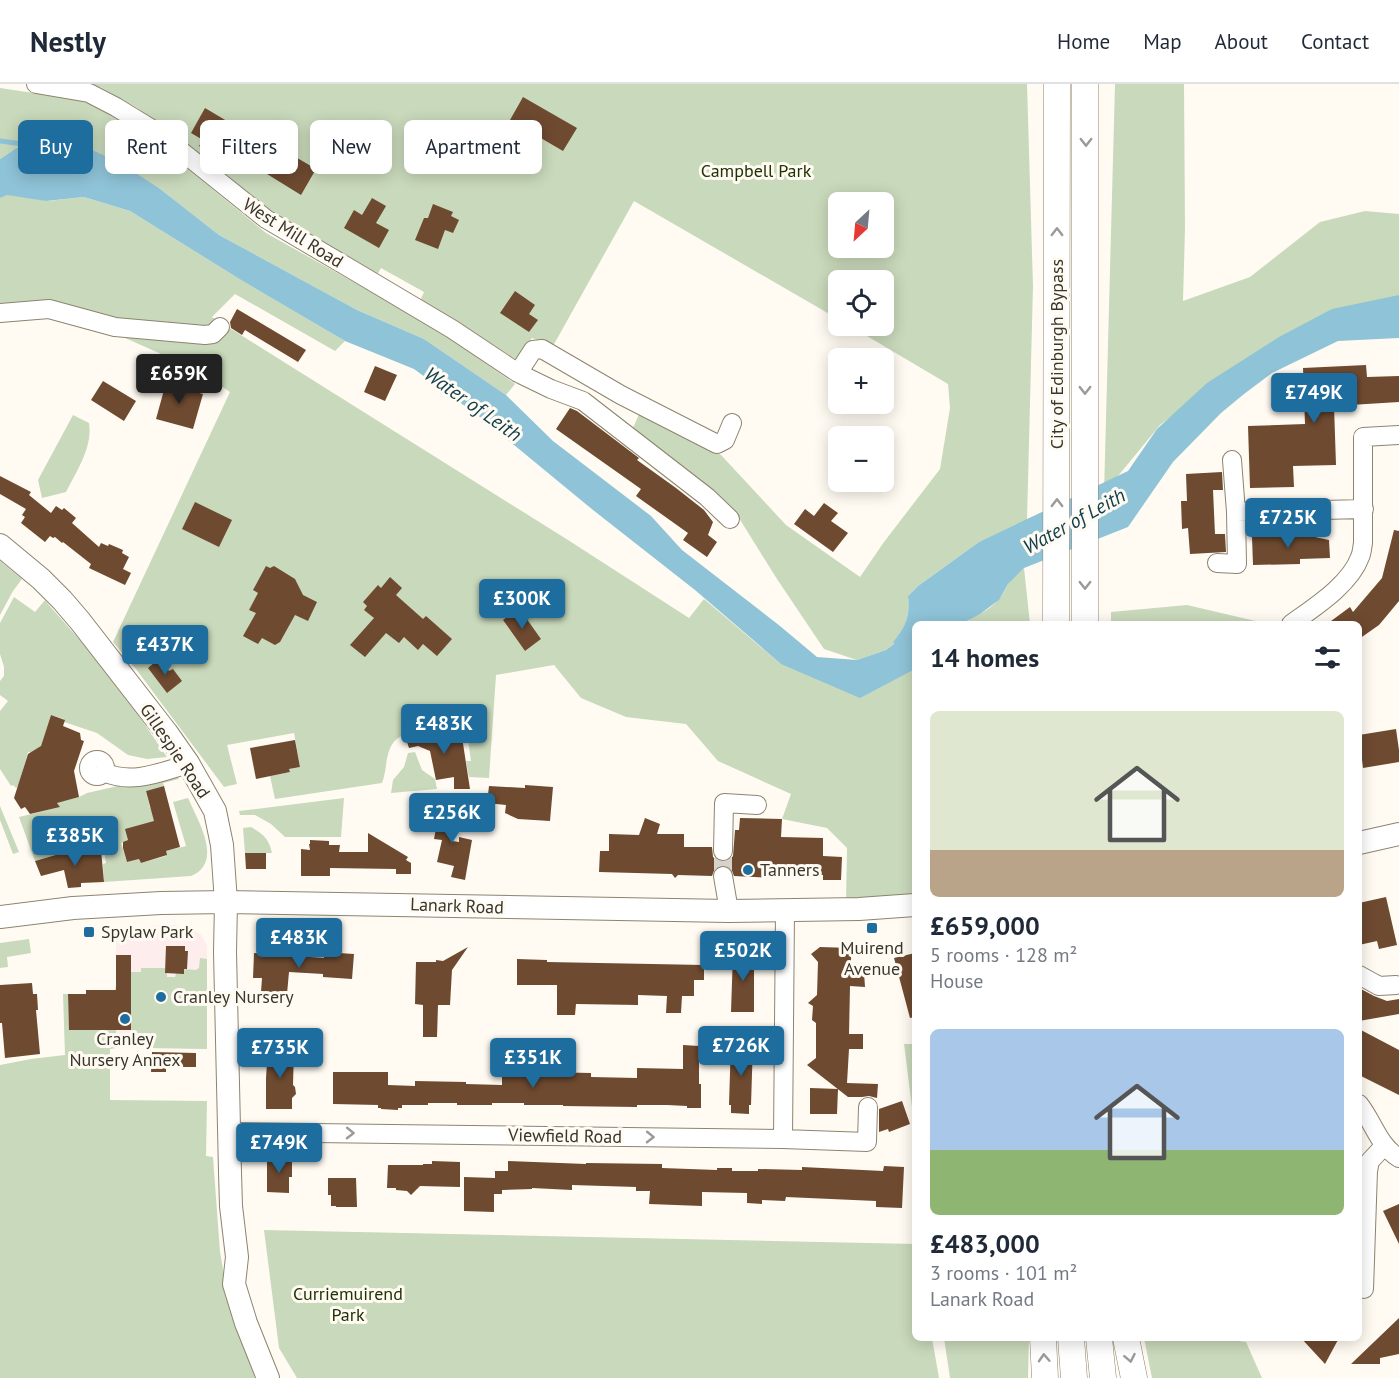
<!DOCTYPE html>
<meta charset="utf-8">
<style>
body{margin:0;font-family:"PT Sans",sans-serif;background:#f2f2f3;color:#1f2937;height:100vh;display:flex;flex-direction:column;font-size:22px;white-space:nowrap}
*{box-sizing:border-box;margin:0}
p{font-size:20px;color:#747a83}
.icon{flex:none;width:33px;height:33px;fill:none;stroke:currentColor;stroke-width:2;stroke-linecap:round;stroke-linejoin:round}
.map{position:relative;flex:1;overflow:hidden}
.sheet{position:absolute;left:912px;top:537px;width:450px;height:720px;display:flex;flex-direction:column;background:#fff;border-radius:9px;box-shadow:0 3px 15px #0003}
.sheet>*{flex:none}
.top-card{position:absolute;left:18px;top:36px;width:570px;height:54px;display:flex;gap:12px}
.needle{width:39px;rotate:206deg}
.fabs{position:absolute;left:828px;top:108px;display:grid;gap:12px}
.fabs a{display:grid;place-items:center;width:66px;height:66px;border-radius:9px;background:#fff;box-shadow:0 3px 15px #0003;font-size:30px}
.price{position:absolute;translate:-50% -51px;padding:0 14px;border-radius:6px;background:#1e6d9f;color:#fff;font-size:20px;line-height:39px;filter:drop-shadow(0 2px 3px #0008)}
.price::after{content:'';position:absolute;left:50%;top:36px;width:18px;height:14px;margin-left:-9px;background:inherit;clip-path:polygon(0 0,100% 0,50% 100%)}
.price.on{background:#222;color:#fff}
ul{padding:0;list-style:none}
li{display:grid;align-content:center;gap:12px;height:318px;padding:0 18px}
li span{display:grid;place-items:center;height:186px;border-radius:9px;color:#555}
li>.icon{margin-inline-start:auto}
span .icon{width:108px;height:108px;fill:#fffc;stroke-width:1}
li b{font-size:26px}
h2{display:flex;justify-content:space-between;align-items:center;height:72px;padding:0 18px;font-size:26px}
.pill{padding:0 21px;border-radius:9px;background:#fff;box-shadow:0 3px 15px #0003;font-size:21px;line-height:54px}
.pill.on{background:#1e6d9f;color:#fff}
header{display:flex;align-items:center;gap:36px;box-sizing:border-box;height:84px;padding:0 30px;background:#fff;border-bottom:2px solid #e0e1e3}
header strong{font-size:28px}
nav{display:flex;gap:33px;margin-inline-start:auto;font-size:21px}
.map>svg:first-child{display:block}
.education{fill:#fdedec}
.green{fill:#c9d9bb;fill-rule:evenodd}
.water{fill:#8fc3d7}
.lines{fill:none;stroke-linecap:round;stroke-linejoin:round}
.stream{stroke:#8fc3d7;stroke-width:5}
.building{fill:#6e4a30}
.minor-tunnel{stroke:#d7d3ca;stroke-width:18;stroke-dasharray:18 9;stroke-linecap:butt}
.minor-casing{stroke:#8d846f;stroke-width:20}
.major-casing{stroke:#8d846f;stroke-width:24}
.highway-casing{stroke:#8d846f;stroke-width:27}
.minor{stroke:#fff;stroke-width:18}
.major{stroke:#fff;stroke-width:22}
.highway{stroke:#fff;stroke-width:26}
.oneway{stroke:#9c9a96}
.poi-dot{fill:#1e6d9f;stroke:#fffbf2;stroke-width:2}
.labels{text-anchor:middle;stroke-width:6;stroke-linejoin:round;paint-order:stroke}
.park-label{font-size:18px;fill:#203304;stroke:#fffbf2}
.street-label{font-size:18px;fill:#38352c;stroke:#fffbf2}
.poi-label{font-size:18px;fill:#38352c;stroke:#fffbf2;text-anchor:start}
.water-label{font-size:20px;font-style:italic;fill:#0e3d4c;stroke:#fffbf2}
</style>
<header>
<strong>Nestly</strong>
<nav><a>Home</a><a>Map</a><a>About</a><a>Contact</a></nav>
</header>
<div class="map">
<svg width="1399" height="1294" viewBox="0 0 1399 1294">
<rect width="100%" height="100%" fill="#fffbf2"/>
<path class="education" d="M 174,841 L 190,844 L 201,851 L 207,861 L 207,965 L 116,964 L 116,843 Z"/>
<path class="green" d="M 47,0 L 1027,0 L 1033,202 L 1027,436 L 979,458 L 918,502 L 908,512 C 910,532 906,543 893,558 L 894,560 L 886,566 L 857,576 L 824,565 L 777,495 L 734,426 L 633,344 L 640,328 L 721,371 L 786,441 L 860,493 L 884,458 L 940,385 L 950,324 L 948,300 L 850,242 L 884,242 L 884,196 L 838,196 L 838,235 L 634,117 L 553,262 L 532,254 L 516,275 L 420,217 L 424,208 L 381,184 L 376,193 L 253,118 L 233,96 L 189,61 L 136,23 L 100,3 L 97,9 ZM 838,118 L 884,118 L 884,164 L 838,164 Z
M 1115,0 L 1184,0 L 1185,144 L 1183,217 L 1250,193 L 1320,138 L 1365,127 L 1399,130 L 1399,226 L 1247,275 L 1160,341 L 1104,409 Z
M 0,4 L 87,17 L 120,35 L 156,59 L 266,149 L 432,242 L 515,300 L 506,311 L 424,255 L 357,226 L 219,151 L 159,104 L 119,79 L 63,52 L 27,57 L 0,75 Z
M 6,110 L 48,117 L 84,113 L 130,127 L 241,196 L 345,257 L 335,267 L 235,210 L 212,233 L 568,456 L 689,534 L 704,515 L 781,580 L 915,582 L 915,812 L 846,818 L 847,764 L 827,744 L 782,735 L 791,710 L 718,677 L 686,640 L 626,633 L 581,614 L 554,581 L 496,591 L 489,694 L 469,693 L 466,677 L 471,677 L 467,649 L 463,648 L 461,641 L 406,650 C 383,658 389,681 382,699 L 275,715 L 270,692 L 290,688 L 289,685 L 300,683 L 294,649 L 227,661 L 237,700 L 224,703 L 136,585 L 113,558 L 230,308 L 195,285 L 116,250 L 55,232 L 0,235 L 0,114 ZM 515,527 L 520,534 L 524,531 L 541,555 L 525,567 L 503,536 Z
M 73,331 L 89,339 C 93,363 76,388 66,408 L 42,414 L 38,396 Z
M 0,477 L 22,495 L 13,507 L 0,531 Z
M 1024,484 L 1030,540 L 965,540 C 971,532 985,529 993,521 C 1000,516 1003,509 1007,502 C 1011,495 1018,490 1024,484 Z
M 14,513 L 35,528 L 45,516 L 48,520 L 101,580 L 128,616 L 167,673 L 147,675 L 128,671 L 97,649 L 64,638 L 64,635 L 51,631 L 40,665 L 36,665 L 33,669 L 28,668 L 21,693 L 49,702 L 64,717 L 79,713 L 87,709 L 175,689 L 179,695 L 163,699 L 164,702 L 146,707 L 150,724 L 167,719 L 171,733 L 128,756 L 121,759 L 127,778 L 139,775 L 141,779 L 166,772 L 166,767 L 186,762 L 173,718 L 188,714 C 198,737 224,778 191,792 L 104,798 L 103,780 L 106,779 L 104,766 L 78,769 L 79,786 L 72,788 L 66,768 L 35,777 L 19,733 L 60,723 L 52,712 L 26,697 L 16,704 L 13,701 L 11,702 L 0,685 L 0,627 L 8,617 L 0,611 L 0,597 L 4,592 L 4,583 L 0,570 L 0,539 Z
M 1187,521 L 1264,539 L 1263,540 L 1111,540 L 1111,528 Z
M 415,668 L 422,686 L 435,695 L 437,705 L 391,709 L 393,696 L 404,683 L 408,669 Z
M 344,714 L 341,753 L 285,753 L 271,740 L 255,731 L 240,731 L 239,727 Z
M 0,722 L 19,768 L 13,770 L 0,736 Z
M 251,743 C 264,751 269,755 272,769 L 245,769 L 243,744 Z
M 29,855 L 31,869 L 7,873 L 8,883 L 0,884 L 0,859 Z
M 200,874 L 207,875 L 207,965 L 150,964 L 150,949 L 131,949 L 131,922 L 116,922 L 116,964 L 110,965 L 110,1016 L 207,1017 L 206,1072 L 213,1073 L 220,1168 L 230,1225 L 255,1294 L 0,1294 L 0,981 L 31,975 L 65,971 L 63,910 L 68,910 L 69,942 L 86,942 L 115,906 L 116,902 L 131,902 L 131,888 L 141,888 L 141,884 L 165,884 L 165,889 L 167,889 L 167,893 L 175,893 L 176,889 L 184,889 L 184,885 L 196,886 L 199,884 Z
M 904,960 L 915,960 L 915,1047 Z
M 264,1146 L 915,1160 L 915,1254 L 932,1254 L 939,1294 L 297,1294 L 279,1264 Z
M 944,1254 L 1029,1254 L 1028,1294 L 950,1294 Z
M 1144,1254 L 1219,1254 L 1246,1258 L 1262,1294 L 1152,1294 Z"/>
<path class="water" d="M 63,52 L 120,79 L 159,104 L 219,151 L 357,226 L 424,255 L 506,311 L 553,357 L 651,432 L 682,466 L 780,542 L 817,573 L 857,576 L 886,566 L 894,560 L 893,558 C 906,542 910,533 908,512 L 918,502 L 979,458 L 1128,387 L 1157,345 L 1207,299 L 1279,253 L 1332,225 L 1399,211 L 1399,254 L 1338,257 L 1272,289 L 1244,310 L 1221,329 L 1173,378 L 1128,443 L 1024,484 L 1008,500 L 999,516 L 980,530 L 967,537 L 965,540 L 915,540 L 915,585 L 860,614 L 781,580 L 695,506 L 593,426 L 480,333 L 414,285 L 345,257 L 241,196 L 130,127 L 84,113 L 46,117 L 7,111 L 0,114 L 0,75 L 27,57 Z"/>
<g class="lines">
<path class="stream" d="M 0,57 L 23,60 L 27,57 L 33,60"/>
</g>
<path class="building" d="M 523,13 L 577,44 L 563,67 L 510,36 Z
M 205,24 L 242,46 L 245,57 L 242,62 L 230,65 L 223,77 L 199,62 L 203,56 L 191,49 Z
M 282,65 L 316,85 L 301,111 L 267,90 Z
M 372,114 L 386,122 L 376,139 L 389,146 L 379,164 L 344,144 L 354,126 L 362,131 Z
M 433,120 L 453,128 L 451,132 L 459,136 L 453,149 L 445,146 L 438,165 L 415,156 L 424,134 L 428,134 Z
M 515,207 L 535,221 L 529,230 L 538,236 L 529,248 L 500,229 Z
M 237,225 L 306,266 L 298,278 L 245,246 L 242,251 L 231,244 L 230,238 Z
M 1366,281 L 1367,293 L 1399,292 L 1399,318 L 1334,322 L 1336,381 L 1293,382 L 1294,403 L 1250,404 L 1248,342 L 1305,340 L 1303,284 Z
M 375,282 L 397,291 L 385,317 L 364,308 Z
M 167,295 L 193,303 L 192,307 L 203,310 L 193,345 L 156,335 Z
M 103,297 L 136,317 L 124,337 L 91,316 Z
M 570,324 L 577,327 L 639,374 L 637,376 L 676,404 L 704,426 L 713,438 L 708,451 L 717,458 L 707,473 L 683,456 L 688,449 L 636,412 L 641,405 L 556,345 Z
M 1222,388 L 1223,406 L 1213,406 L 1215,450 L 1225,450 L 1226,468 L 1190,470 L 1188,444 L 1182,445 L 1181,417 L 1187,417 L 1186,390 Z
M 0,392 L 31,408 L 29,411 L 51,429 L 56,422 L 62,426 L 64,424 L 76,434 L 72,439 L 99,463 L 101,459 L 108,462 L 109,460 L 123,466 L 122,469 L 129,473 L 123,485 L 131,489 L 125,501 L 89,484 L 91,480 L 63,458 L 62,459 L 55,453 L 53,454 L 50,452 L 45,458 L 21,439 L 25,433 L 22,431 L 26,425 L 0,410 Z
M 195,418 L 232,436 L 219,463 L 182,445 Z
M 824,419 L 838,429 L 831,437 L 848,449 L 833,468 L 794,440 L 805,425 L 814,432 Z
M 1394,446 L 1399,447 L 1399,517 L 1379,541 L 1359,555 L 1359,540 L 1327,540 L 1350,523 L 1353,528 L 1382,494 Z
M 1315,451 L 1315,453 L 1329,456 L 1330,474 L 1300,475 L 1300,480 L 1253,481 L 1252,453 Z
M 266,482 L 270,484 L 274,482 L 295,495 L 303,511 L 317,518 L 308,537 L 295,531 L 280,558 L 275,561 L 262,554 L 258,560 L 243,552 L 256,529 L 249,526 L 258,509 L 253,506 Z
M 390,493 L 402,504 L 396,511 L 423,535 L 426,532 L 452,555 L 437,572 L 423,560 L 418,566 L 404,553 L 399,559 L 386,549 L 365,573 L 350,561 L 374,534 L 364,526 L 367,522 L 363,518 L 378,501 L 381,504 Z
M 515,527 L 520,534 L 524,531 L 541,555 L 525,567 L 503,536 Z
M 160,574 L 169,587 L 173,585 L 182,597 L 167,609 L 148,584 Z
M 51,631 L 65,636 L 63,642 L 80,649 L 81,656 L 84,657 L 74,687 L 79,713 L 57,719 L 60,723 L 30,730 L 25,723 L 21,725 L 14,714 L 28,670 L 41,662 Z
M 460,645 L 462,653 L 470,705 L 454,705 L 454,693 L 436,696 L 430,667 L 418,662 L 409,664 L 407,658 L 403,656 L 407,656 L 406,650 L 427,646 L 428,651 Z
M 1396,645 L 1399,666 L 1399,678 L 1363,684 L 1359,651 Z
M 295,656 L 300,683 L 289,685 L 290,688 L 256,695 L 250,664 Z
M 525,701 L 553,703 L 550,737 L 518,735 L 505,729 L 506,721 L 487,719 L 489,702 L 525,704 Z
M 164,702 L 180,763 L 166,767 L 167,771 L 141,779 L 139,775 L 127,778 L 123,764 L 123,758 L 128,756 L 125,745 L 154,737 L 146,707 Z
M 440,723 L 458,726 L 452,757 L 459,758 L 459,753 L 472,756 L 465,796 L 451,793 L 454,782 L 437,778 L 442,756 L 434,755 Z
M 645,734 L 660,740 L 657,750 L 684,750 L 684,763 L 712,763 L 713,773 L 718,777 L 723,778 L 729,777 L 733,772 L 735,746 L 739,746 L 740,734 L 782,735 L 781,753 L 823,754 L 823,772 L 842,773 L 841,796 L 823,796 L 823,791 L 776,790 L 776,794 L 734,792 L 731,784 L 726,781 L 722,781 L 715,784 L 712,792 L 678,791 L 675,794 L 672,790 L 599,788 L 600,767 L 609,767 L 609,750 L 639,751 Z
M 368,749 L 408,773 L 406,776 L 411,779 L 411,790 L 396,790 L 396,785 L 330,784 L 330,792 L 301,792 L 301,765 L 310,766 L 309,760 L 310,760 L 310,756 L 329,757 L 329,761 L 340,761 L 339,768 L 368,768 Z
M 101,766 L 104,798 L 81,799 L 81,803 L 68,804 L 64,786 L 41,792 L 35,777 L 66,768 L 66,770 Z
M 245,769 L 266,769 L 266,785 L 246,785 Z
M 1386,813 L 1397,861 L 1379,865 L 1377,857 L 1359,861 L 1359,819 Z
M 166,862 L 185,862 L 185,867 L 188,867 L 187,885 L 184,885 L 184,890 L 165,889 Z
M 468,863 L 452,886 L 450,921 L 438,921 L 437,953 L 423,953 L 423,921 L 415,920 L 416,878 L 436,878 L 436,876 L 443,877 Z
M 820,863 L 851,864 L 851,888 L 864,888 L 865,903 L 850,902 L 849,950 L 863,950 L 863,965 L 849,965 L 847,999 L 878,1000 L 877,1014 L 869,1012 L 862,1013 L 848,1013 L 807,981 L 816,974 L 816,939 L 812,936 L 813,922 L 808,919 L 817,911 L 818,878 L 811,870 Z
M 324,868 L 354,870 L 352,895 L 323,893 L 323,890 L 289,888 L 287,910 L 261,908 L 262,894 L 253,894 L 254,869 L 324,874 Z
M 733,868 L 754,868 L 754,928 L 731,928 Z
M 915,869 L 915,933 L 910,934 L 894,874 Z
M 116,871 L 131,871 L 131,946 L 69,946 L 68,910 L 86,910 L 86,906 L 116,906 Z
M 517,875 L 547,876 L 547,878 L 704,881 L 704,896 L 694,896 L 694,912 L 682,912 L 681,929 L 666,929 L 667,912 L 638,911 L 638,921 L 576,920 L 575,931 L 557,931 L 557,901 L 517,901 Z
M 32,899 L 33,910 L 37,910 L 38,926 L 36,926 L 40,970 L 5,974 L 2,939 L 0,939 L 0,901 Z
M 1359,904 L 1374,912 L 1387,917 L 1399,915 L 1399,930 L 1359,937 Z
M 1359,945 L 1399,966 L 1399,1011 L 1359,991 Z
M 731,957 L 753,958 L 751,1021 L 749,1021 L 749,1030 L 731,1029 L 731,1021 L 729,1021 Z
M 683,961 L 699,962 L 699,1000 L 701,1000 L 701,1024 L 687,1024 L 687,1022 L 667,1021 L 637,1021 L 637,1023 L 563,1022 L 563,1021 L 524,1021 L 524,1019 L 492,1019 L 492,1021 L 457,1021 L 457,1019 L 428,1019 L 428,1021 L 402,1021 L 402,1024 L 398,1024 L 398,1026 L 381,1025 L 381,1024 L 378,1024 L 378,1021 L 333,1020 L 333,988 L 388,988 L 388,1001 L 415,1002 L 415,997 L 466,998 L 466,1000 L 502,1001 L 502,987 L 591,989 L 591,993 L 637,994 L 637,984 L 683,985 Z
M 268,965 L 294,965 L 293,1001 L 295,1003 L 296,1010 L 292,1014 L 292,1025 L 266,1025 L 266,994 L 267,979 L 268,979 Z
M 152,968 L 196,969 L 196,983 L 166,983 L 166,988 L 151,988 Z
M 810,1004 L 838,1005 L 837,1030 L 810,1030 Z
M 902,1017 L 910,1040 L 889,1048 L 888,1045 L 879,1048 L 879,1025 Z
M 267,1072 L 292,1072 L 292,1093 L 289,1093 L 289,1109 L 267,1108 Z
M 432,1077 L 460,1078 L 460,1103 L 420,1102 L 411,1111 L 407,1107 L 396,1106 L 396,1104 L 387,1104 L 388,1081 L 423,1081 L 423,1080 L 432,1080 Z
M 508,1077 L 586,1080 L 586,1079 L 662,1080 L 662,1084 L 717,1086 L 717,1084 L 732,1084 L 732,1087 L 758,1087 L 758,1085 L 802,1086 L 802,1083 L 883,1087 L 884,1082 L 904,1083 L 902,1124 L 876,1123 L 876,1117 L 786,1113 L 785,1117 L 762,1116 L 762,1120 L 747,1119 L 747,1109 L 702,1108 L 702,1122 L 649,1120 L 650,1107 L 636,1107 L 636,1103 L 572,1101 L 572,1106 L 532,1104 L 532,1105 L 502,1106 L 502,1110 L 494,1110 L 494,1128 L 464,1127 L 464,1093 L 495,1094 L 495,1087 L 508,1087 Z
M 328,1094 L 356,1094 L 357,1123 L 336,1123 L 336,1122 L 331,1122 L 331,1111 L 328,1111 Z
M 1399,1120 L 1399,1160 L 1383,1127 Z
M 1399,1234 L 1399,1270 L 1380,1274 L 1380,1280 L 1351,1280 Z
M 1301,1254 L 1339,1254 L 1325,1280 Z"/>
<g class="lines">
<path class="minor-tunnel" d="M 723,792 L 723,767"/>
<defs>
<path id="minor" d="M 36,0 L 89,9 L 116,23 L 160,50 L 266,135 L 351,185 L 452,245 L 518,289 L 551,305 L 583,317 L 707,413 L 730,435
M 0,229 L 49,225 L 115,243 L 205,251 L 213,250 L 220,243
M 518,289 L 533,266 L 542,265 L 621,311 L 717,360 L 725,356 L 732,339
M 1232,376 L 1236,428
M 1217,479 L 1237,480 L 1236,428 L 1364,425
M 1291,540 C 1313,524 1350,501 1360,473 C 1362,469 1362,464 1363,459 L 1363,353 L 1399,351
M89 684a8 8 0 1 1 16 0a8 8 0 1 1-16 0Z
M 104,688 C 132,701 161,688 188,680
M 723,767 L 724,719 L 757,721
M 723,792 L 729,827
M 1359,891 L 1379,902 L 1396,901
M 1359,1020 C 1374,1039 1378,1061 1399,1074
M 229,1048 L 783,1055 L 867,1058 L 868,1023
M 783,1055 L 785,827
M 1364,1205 L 1368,1087 L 1370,1077 L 1384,1062"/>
<path id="major" d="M 0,461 L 41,495 L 62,516 L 80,537 L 167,649 L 188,679 L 215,727 L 222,761 L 226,818 L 225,868 L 230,1088 L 231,1122 L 237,1173 L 234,1200 L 246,1239 L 268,1294
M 1359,759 L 1399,750
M 0,833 L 73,824 L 161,819 L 226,818 L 729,827 L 859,825 L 915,821"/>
<path id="highway" d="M 1056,540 L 1057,0
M 1085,540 L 1085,0
M 1043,1254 L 1045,1294
M 1071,1254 L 1074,1294
M 1099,1254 L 1103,1294
M 1126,1254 L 1134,1294"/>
</defs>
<use href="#minor" class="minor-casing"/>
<use href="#major" class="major-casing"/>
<use href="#highway" class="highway-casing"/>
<use href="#minor" class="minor"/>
<use href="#major" class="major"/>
<use href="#highway" class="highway"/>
</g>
<defs><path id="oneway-chevron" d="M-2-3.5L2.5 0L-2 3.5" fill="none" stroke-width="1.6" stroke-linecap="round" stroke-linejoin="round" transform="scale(1.5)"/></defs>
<g class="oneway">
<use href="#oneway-chevron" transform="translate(1086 58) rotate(90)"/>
<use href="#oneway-chevron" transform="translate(1057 148) rotate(-90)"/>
<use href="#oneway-chevron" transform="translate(1085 306) rotate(90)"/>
<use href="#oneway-chevron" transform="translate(1057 419) rotate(-90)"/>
<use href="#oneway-chevron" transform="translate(1085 501) rotate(90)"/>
<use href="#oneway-chevron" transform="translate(350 1049) rotate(1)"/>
<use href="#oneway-chevron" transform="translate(650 1053) rotate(1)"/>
<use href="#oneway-chevron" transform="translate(1044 1274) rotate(-93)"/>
<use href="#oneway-chevron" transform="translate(1130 1274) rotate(79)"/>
</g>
<g class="poi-dot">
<circle cx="748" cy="786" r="6"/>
<rect x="866" y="838" width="12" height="12" rx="3"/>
<rect x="83" y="842" width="12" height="12" rx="3"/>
<circle cx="161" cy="913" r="6"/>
<circle cx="125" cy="935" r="6"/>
</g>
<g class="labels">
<g class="park-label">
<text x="756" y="93">Campbell Park</text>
<text x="348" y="1216">Curriemuirend<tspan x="348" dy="21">Park</tspan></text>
</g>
<g class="street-label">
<text transform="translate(293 149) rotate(32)" y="6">West Mill Road</text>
<text transform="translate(1057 270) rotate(-90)" y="6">City of Edinburgh Bypass</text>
<text transform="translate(175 667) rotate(56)" y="6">Gillespie Road</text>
<text transform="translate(457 822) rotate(2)" y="6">Lanark Road</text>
<text transform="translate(565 1052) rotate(1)" y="6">Viewfield Road</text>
</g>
<g class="poi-label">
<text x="760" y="792">Tanners</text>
<text x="101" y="854">Spylaw Park</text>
<text x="872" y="870" text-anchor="middle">Muirend<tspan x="872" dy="21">Avenue</tspan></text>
<text x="173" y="919">Cranley Nursery</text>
<text x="125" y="961" text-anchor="middle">Cranley<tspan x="125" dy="21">Nursery Annex</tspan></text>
</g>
<g class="water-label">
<text transform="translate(473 320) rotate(35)" y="7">Water of Leith</text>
<text transform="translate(1074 437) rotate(-29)" y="7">Water of Leith</text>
</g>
</g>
</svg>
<div class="fabs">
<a><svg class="needle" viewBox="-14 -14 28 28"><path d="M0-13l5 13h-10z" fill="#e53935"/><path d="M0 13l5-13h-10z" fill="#747a83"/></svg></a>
<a><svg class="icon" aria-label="locate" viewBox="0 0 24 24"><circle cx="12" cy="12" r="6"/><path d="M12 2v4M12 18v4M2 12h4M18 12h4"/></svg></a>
<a>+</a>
<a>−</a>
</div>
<b class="price on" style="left:179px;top:321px">£659K</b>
<b class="price" style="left:1314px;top:340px">£749K</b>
<b class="price" style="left:1288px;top:465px">£725K</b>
<b class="price" style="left:522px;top:546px">£300K</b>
<b class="price" style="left:165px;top:592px">£437K</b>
<b class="price" style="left:444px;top:671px">£483K</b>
<b class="price" style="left:452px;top:760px">£256K</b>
<b class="price" style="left:75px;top:783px">£385K</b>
<b class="price" style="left:299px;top:885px">£483K</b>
<b class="price" style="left:743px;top:898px">£502K</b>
<b class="price" style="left:741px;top:993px">£726K</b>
<b class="price" style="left:280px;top:995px">£735K</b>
<b class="price" style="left:533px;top:1005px">£351K</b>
<b class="price" style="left:279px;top:1090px">£749K</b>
<div class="top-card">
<a class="pill on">Buy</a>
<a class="pill">Rent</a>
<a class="pill">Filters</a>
<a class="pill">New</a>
<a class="pill">Apartment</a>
</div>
<section class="sheet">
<h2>14 homes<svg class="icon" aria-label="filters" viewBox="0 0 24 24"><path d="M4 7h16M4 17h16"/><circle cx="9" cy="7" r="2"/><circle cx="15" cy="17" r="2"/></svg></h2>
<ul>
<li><span style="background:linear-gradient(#dfe7d0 75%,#b9a48a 0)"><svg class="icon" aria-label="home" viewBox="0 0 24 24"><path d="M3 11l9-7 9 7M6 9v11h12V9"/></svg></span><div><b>£659,000</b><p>5 rooms · 128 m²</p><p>House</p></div></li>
<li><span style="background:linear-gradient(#a9c7e8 65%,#8fb573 0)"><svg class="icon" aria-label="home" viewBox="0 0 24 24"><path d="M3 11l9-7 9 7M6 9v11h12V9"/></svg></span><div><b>£483,000</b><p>3 rooms · 101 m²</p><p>Lanark Road</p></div></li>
</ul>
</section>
</div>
